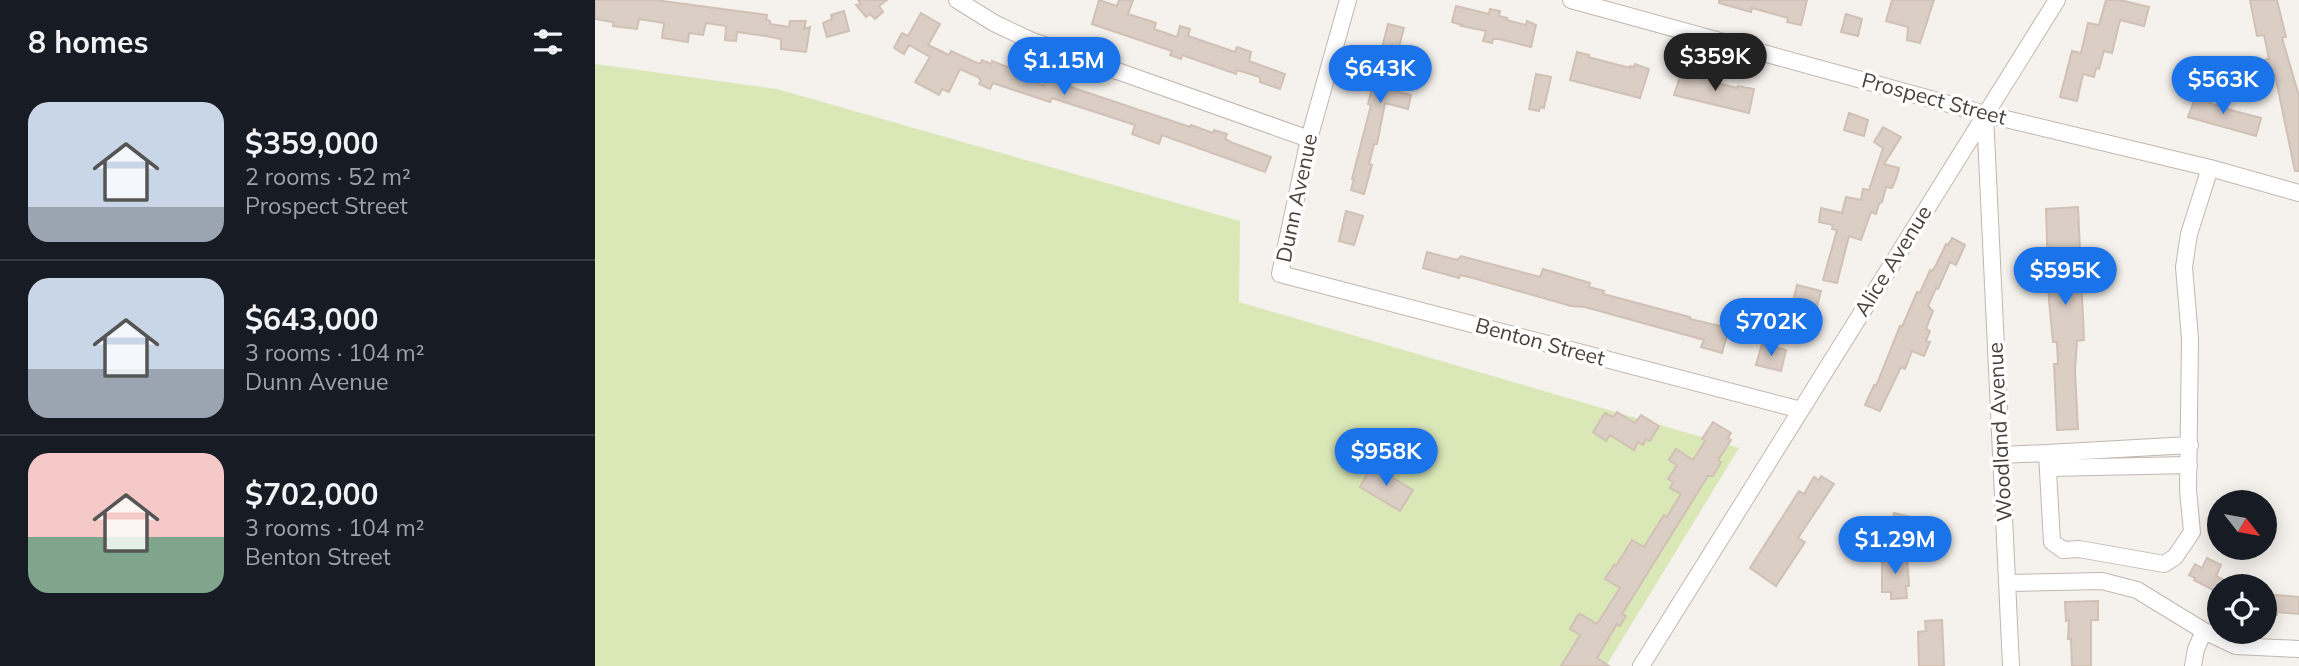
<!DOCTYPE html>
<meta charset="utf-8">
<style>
body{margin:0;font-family:Mulish,sans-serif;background:#20242c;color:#f1f3f6;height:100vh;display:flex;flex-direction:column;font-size:26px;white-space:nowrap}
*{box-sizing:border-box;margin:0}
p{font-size:23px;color:#9ea1a6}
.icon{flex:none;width:38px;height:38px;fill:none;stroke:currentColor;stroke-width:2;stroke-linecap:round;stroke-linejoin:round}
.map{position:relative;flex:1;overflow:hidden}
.panel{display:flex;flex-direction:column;background:#171b24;width:595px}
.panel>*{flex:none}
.needle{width:46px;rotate:121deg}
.controls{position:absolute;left:1612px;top:490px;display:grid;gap:14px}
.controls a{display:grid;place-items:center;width:70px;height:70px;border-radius:50%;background:#171b24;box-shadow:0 4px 18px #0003;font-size:35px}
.price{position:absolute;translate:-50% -60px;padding:0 16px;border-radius:24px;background:#1a73e8;color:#fff;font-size:23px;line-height:46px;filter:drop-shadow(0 2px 4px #0008)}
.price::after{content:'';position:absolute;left:50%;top:42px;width:21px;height:16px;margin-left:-10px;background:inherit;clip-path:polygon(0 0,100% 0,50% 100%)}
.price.on{background:#222;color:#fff}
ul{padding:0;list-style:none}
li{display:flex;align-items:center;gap:21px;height:175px;padding:0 28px}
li+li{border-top:2px solid #363941}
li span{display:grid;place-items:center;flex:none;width:196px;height:140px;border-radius:21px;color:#555}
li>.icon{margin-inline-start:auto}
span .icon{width:84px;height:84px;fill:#fffc;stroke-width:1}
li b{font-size:30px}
h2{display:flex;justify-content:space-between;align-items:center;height:84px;padding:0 28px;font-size:30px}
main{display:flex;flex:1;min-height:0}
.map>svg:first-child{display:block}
.green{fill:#dae7b7}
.building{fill:#dacec5;stroke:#d1c1b5;stroke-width:2}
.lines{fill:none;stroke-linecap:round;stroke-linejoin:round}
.minor-casing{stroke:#c1b7af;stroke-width:18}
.minor{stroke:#fff;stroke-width:16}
.labels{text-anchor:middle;stroke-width:7;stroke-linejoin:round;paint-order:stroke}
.street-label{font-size:21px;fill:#4a403a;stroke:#fff}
</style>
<main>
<section class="panel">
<h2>8 homes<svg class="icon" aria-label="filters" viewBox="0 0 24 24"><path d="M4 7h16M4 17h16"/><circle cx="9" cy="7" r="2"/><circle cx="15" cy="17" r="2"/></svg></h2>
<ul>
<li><span style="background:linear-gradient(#c9d6e8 75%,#9aa5b1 0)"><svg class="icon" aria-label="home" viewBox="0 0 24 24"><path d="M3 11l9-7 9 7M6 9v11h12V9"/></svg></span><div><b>$359,000</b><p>2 rooms · 52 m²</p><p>Prospect Street</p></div></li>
<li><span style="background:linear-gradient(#c9d6e8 65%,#9aa5b1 0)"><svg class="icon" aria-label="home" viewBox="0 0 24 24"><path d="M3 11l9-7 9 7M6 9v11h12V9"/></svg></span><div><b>$643,000</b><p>3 rooms · 104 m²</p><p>Dunn Avenue</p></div></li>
<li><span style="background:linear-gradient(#f6c9c9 60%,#7fa58c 0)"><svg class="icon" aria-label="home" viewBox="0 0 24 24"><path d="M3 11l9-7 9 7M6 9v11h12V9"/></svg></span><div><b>$702,000</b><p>3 rooms · 104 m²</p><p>Benton Street</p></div></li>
</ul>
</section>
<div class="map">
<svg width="1704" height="666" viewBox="0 0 1704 666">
<rect width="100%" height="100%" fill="#f5f1ec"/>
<path class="green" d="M 0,64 L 182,89 L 645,221 L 644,302 L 1144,448 L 1011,666 L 0,666 Z"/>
<path class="building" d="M 0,0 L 60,0 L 142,11 L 172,15 L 171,20 L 175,21 L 175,24 L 194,27 L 195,21 L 211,21 L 209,29 L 215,27 L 211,52 L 186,49 L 186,39 L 171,36 L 142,32 L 141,41 L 130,40 L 131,26 L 111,23 L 108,35 L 94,33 L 93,42 L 67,38 L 69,23 L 44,19 L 42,29 L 18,26 L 18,22 L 0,19 Z
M 263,0 L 292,0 L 284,6 L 288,12 L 280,19 L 275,14 L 271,17 L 261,5 L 266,4 Z
M 504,0 L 522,6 L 524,0 L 538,0 L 533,14 L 561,23 L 559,29 L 582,37 L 585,26 L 595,29 L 593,36 L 640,52 L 642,47 L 656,52 L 654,61 L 690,74 L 685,89 L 665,82 L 665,77 L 642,70 L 641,74 L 587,55 L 586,59 L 575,55 L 577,51 L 497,24 Z
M 1124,0 L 1212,0 L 1206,25 L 1192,22 L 1193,18 L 1157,8 L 1156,12 L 1124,3 Z
M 1297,0 L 1339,0 L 1325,43 L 1312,40 L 1313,27 L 1291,21 Z
M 1511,0 L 1525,0 L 1554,7 L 1549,26 L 1525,20 L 1517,53 L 1509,51 L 1504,69 L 1501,68 L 1499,77 L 1488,74 L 1482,101 L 1465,97 L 1477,51 L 1486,53 L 1493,23 L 1504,25 Z
M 1655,0 L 1682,0 L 1691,37 L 1687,38 L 1704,96 L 1704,171 L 1700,171 L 1680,75 L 1670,78 L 1666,61 L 1674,59 L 1669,35 L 1662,36 Z
M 861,6 L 894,14 L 895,9 L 905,11 L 904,16 L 912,18 L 911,20 L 931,25 L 932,21 L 941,25 L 936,47 L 904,39 L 898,39 L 897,43 L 888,41 L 891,31 L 866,26 L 867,25 L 857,22 Z
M 249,11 L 254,31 L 232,37 L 228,23 L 237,19 L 236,15 Z
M 326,13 L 345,24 L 333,45 L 354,55 L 356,51 L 382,63 L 386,63 L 387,60 L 396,64 L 397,61 L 431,74 L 430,78 L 449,86 L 451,80 L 455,80 L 595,127 L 596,125 L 618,133 L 619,130 L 632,134 L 630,139 L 638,143 L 676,157 L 670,172 L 567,135 L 564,144 L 537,134 L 540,125 L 457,98 L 455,102 L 398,83 L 395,89 L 384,84 L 386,80 L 383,77 L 365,69 L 354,92 L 347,89 L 344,95 L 320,82 L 335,57 L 314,45 L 309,54 L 299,48 L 307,33 L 313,36 Z
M 1251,14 L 1267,19 L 1263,36 L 1246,32 Z
M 793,24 L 809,28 L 800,62 L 802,62 L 798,76 L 802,77 L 799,91 L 816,95 L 813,109 L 790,103 L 782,144 L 779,144 L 774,164 L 777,165 L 769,194 L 756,190 L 759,179 L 757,179 L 776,105 L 773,104 Z
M 982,52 L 994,55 L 993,57 L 1035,68 L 1035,66 L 1039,67 L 1040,64 L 1054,69 L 1045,98 L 975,80 Z
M 941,74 L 956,77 L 949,108 L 945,107 L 944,111 L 934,109 Z
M 1086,74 L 1142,88 L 1143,86 L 1159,89 L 1154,113 L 1079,95 Z
M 1607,90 L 1616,94 L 1613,102 L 1628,108 L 1666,118 L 1661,136 L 1593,117 L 1600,98 L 1604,99 Z
M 1254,113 L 1273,120 L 1269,136 L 1249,130 Z
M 1288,127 L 1306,137 L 1289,164 L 1304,168 L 1301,179 L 1297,188 L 1291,187 L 1287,202 L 1284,204 L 1281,214 L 1276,212 L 1266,240 L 1254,236 L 1242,283 L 1228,280 L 1242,230 L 1237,229 L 1238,225 L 1224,222 L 1226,208 L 1247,213 L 1251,197 L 1266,200 L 1268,189 L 1274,190 L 1288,148 L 1279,142 Z
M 1483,207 L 1489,340 L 1482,341 L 1480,371 L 1483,429 L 1462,430 L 1459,364 L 1463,364 L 1462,342 L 1458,342 L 1454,300 L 1451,209 Z
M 751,211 L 768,216 L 759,245 L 744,241 Z
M 1357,238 L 1370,245 L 1361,265 L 1355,262 L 1343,289 L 1341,288 L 1333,306 L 1338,311 L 1331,329 L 1335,331 L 1331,341 L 1335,342 L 1329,356 L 1317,351 L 1310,369 L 1306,367 L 1285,411 L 1270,405 L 1279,385 L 1281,386 L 1305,326 L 1307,327 L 1322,292 L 1325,293 L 1335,270 L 1337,271 L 1341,265 L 1351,244 L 1353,245 Z
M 832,252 L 862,260 L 866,256 L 945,277 L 948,269 L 995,283 L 994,287 L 1009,291 L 1008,294 L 1095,317 L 1095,319 L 1134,328 L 1127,353 L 1106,347 L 1109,340 L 990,307 L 976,306 L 878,278 L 865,275 L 864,278 L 828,268 Z
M 1202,285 L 1226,291 L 1219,318 L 1204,314 L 1205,311 L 1196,309 Z
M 1167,344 L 1191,350 L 1186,371 L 1161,365 Z
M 1022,412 L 1040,423 L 1046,415 L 1064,426 L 1055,441 L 1051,439 L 1048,445 L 1043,442 L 1039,450 L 1015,435 L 1011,441 L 998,432 L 1010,413 L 1018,417 Z
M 1118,422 L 1136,433 L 1133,438 L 1136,440 L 1123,460 L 1126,462 L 1118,476 L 1113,476 L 1027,614 L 1031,616 L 1025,626 L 1022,624 L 1002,658 L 1014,666 L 966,666 L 985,635 L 975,629 L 983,615 L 985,614 L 1002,624 L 1025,588 L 1010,579 L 1017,568 L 1019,565 L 1021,566 L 1037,540 L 1049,547 L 1069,515 L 1072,517 L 1086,494 L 1075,488 L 1078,482 L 1073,479 L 1082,465 L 1074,460 L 1081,449 L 1098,460 L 1110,441 L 1107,439 Z
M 777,465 L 818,490 L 805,511 L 765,487 Z
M 1226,476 L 1239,484 L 1203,538 L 1210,542 L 1181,586 L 1155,568 L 1204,491 L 1209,494 L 1219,477 L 1224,480 Z
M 1299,513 L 1320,518 L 1319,523 L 1321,523 L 1316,538 L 1295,532 Z
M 1312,555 L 1314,586 L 1311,586 L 1312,598 L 1296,599 L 1296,592 L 1287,592 L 1287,556 Z
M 1612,558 L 1626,565 L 1621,576 L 1641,586 L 1624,586 L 1624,593 L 1599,580 L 1600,578 L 1594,575 L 1600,564 L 1607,568 Z
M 1670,594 L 1704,597 L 1704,614 L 1682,612 L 1682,615 L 1670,614 Z
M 1503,601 L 1503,620 L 1496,620 L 1496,666 L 1477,666 L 1476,639 L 1473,639 L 1474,620 L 1471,621 L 1470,602 Z
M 1347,620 L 1349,666 L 1324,666 L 1323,632 L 1331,631 L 1330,621 Z"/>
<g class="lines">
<defs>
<path id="minor" d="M 362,0 L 399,23 L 435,40 L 714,139
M 753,0 L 714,139 L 685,274 L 1206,410
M 976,0 L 1390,114 L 1615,168 L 1704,193
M 1390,114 L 1416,666
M 1595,445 L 1452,453 L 1457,542 L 1468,550 L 1484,549 L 1569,564 L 1580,557 L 1597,532 L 1593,490 L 1595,339 L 1589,267 L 1594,234 L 1615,168
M 1406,455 L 1452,453
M 1454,468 L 1594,465
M 1413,583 L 1507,581 L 1542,590 L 1609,631 L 1641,646 L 1704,649
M 1046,666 L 1462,0
M 1598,666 L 1601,649 L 1609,631"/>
</defs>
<use href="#minor" class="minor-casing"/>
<use href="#minor" class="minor"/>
</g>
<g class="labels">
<g class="street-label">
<text transform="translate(1339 99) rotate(15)" y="7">Prospect Street</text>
<text transform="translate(702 198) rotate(-78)" y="7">Dunn Avenue</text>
<text transform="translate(1298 261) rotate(-58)" y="7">Alice Avenue</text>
<text transform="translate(945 342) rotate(15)" y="7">Benton Street</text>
<text transform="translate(1405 432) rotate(-93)" y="7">Woodland Avenue</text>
</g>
</g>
</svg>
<div class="controls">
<a><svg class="needle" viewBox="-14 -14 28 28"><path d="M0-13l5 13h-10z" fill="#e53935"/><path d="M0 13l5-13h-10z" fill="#9ea1a6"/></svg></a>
<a><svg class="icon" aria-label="locate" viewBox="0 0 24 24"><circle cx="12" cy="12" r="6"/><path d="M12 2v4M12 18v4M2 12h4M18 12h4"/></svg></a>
</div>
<b class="price on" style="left:1120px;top:93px">$359K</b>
<b class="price" style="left:469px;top:97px">$1.15M</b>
<b class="price" style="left:785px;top:105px">$643K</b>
<b class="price" style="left:1628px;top:116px">$563K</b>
<b class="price" style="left:1470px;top:307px">$595K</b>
<b class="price" style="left:1176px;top:358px">$702K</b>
<b class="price" style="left:791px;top:488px">$958K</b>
<b class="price" style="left:1300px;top:576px">$1.29M</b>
</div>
</main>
